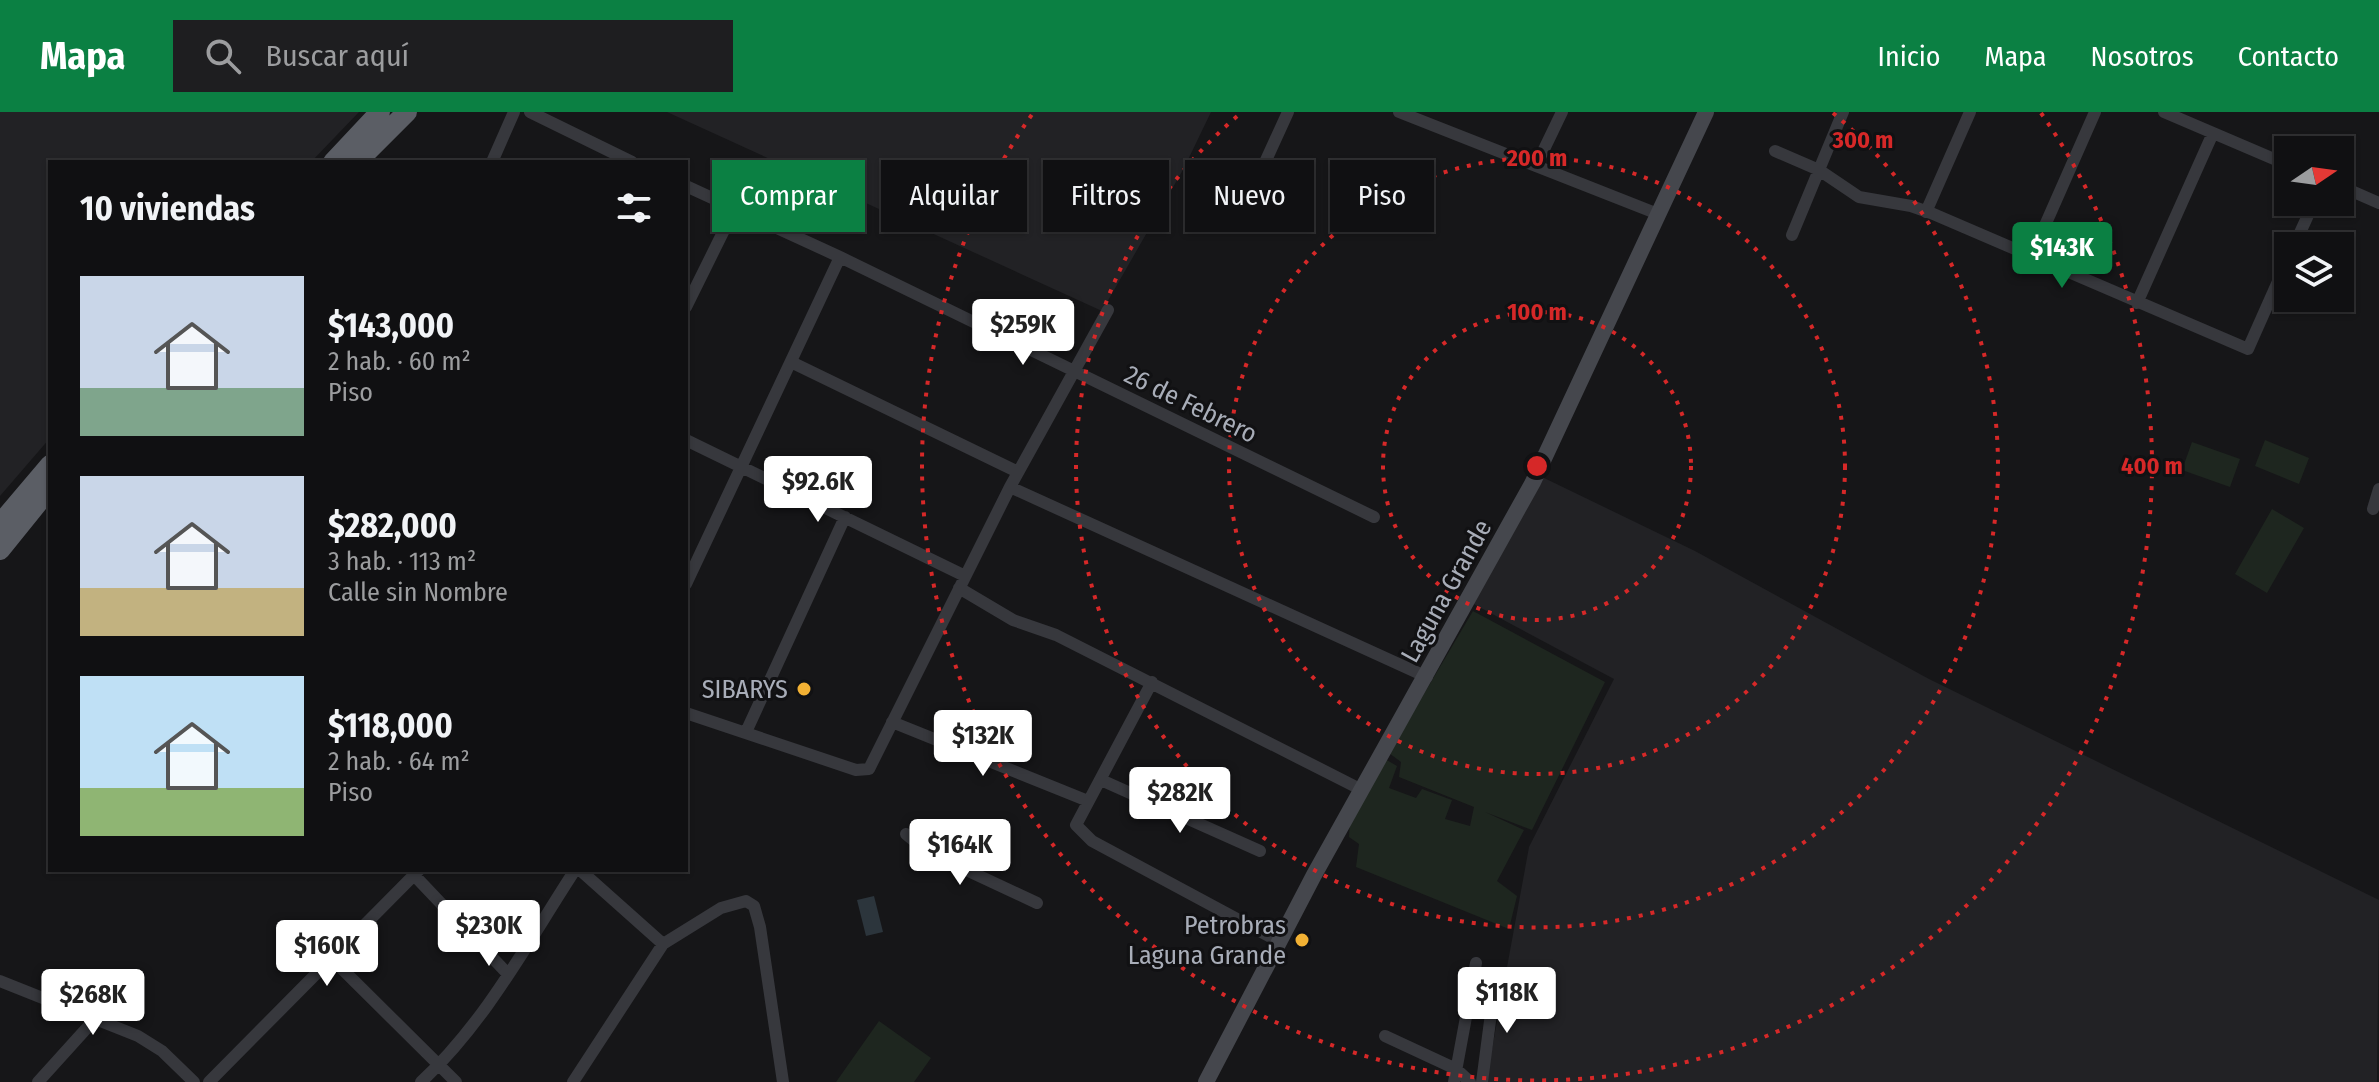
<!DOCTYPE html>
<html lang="es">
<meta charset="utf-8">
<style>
body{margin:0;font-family:"Fira Sans Condensed",sans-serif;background:#1e1e20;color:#f1f3f6;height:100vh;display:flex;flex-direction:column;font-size:30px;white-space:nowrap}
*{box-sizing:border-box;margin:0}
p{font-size:26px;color:#9c9d9f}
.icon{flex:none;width:44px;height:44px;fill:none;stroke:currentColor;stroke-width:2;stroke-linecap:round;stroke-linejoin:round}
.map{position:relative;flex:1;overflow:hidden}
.panel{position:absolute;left:48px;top:48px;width:640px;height:712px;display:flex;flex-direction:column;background:#101012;border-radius:0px;box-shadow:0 2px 6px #0004,0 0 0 2px #303032}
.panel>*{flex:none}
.top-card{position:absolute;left:712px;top:48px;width:760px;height:72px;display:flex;gap:16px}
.needle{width:52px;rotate:77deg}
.buttons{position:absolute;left:2274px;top:24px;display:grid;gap:16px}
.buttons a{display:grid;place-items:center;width:80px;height:80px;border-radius:0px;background:#101012;box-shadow:0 2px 6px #0004,0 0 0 2px #303032;font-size:40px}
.price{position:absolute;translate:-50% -68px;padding:0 18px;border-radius:8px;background:#fff;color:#222;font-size:26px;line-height:52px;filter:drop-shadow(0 2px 4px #0008)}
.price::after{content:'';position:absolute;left:50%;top:48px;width:24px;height:18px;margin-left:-12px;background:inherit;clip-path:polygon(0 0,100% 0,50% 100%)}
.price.active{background:#0b8043;color:#fff}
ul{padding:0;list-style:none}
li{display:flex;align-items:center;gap:24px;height:200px;padding:0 32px}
li span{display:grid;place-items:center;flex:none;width:224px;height:160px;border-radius:0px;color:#555}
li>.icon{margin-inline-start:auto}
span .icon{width:96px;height:96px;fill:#fffc;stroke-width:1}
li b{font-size:34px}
h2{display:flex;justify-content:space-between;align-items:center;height:96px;padding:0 32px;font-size:34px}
.tag{padding:0 28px;border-radius:0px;background:#101012;box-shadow:0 2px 6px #0004,0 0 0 2px #303032;font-size:28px;line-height:72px}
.tag.active{background:#0b8043;color:#fff}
header{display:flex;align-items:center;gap:48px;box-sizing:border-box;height:112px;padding:0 40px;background:#0b8043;color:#fff}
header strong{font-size:38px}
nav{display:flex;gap:44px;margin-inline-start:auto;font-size:28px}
.search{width:560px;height:72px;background:#1e1e20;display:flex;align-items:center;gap:20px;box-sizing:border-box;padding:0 28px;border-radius:0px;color:#9c9d9f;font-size:30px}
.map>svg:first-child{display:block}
.built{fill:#222225}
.green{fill:#1e261f}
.water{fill:#2c353c}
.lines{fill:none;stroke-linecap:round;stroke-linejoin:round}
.minor{stroke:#37383d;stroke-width:12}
.secondary{stroke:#45474d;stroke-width:16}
.trunk{stroke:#5b5e65;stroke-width:20}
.ring{fill:none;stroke:#d62828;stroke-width:4;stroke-dasharray:4 8}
.poi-dot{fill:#f2b134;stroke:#111113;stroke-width:3}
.labels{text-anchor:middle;stroke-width:6;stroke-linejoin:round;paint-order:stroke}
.street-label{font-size:26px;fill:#a8adb8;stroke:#111113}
.poi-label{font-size:26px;fill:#a8adb8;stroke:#111113;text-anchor:end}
.centre{fill:#d62828;stroke:#111113;stroke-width:4}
.ring-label{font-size:24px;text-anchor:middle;font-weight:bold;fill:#d62828;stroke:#111113;stroke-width:6;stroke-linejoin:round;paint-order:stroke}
</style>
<header>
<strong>Mapa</strong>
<div class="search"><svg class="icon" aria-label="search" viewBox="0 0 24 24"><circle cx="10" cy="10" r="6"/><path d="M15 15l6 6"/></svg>Buscar aquí</div>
<nav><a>Inicio</a><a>Mapa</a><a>Nosotros</a><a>Contacto</a></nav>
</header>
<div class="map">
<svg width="2379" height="970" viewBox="0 0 2379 970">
<rect width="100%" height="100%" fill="#161618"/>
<path class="built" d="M 0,0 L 359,0 L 311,50 L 50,50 L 50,326 L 0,384 Z
M 667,0 L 1211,0 L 1184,56 L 1102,199 Z
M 1540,364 L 1695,439 L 1929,567 L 2379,788 L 2377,970 L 1486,970 L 1529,735 L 1614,567 L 1468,489 Z"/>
<path class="green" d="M 2265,328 L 2309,346 L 2299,372 L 2255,354 Z
M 2192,330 L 2240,347 L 2230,375 L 2182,358 Z
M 2272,397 L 2304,416 L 2267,481 L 2235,462 Z
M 1473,499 L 1605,570 L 1532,718 L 1485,700 L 1524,718 L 1497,769 L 1517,784 L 1509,817 L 1356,755 L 1359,732 L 1349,725 L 1350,710 L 1385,647 L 1397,654 L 1389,676 L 1416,686 L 1422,677 L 1452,688 L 1445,707 L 1470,714 L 1474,695 L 1399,665 L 1401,650 L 1389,641 Z
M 879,909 L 931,946 L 914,970 L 836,970 Z"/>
<path class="water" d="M 874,784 L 883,820 L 866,824 L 857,788 Z"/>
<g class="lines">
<path class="minor" d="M 530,0 L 632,50
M 1399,0 L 1658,102
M 2164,0 L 2288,53
M 1775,39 L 1819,58 L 1859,85 L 1911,94 L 1931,101 L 2248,237 L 2288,147
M 492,50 L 514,0
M 1536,54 L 1562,0
M 686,74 L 840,145 L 1374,405
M 2340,74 L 2379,91
M 1246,92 L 1288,0
M 1926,100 L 1970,0
M 1792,123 L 1843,0
M 2294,134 L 2314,90
M 2035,136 L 2095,0
M 2137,191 L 2213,21
M 686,195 L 735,96
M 791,250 L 1018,360
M 686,328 L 965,464
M 1010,375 L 1427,565
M 2373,397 L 2379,377
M 686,472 L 840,145
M 959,476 L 1013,508 L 1056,523 L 1362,678
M 1152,570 L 1076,713 L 1092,729 L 1278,829
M 686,601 L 856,658 L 869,657 L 1010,375 L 1108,198
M 892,610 L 1088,689
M 746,620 L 845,405
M 1101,668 L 1260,739
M 906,722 L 928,740 L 1037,791
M 580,758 L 663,832
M 414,763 L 507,861
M 331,846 L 456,970
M 0,869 L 138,924 L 162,939 L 194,970
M 1385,924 L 1456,957 L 1470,970
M 38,970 L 95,907
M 209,970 L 419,758
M 421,970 C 485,911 528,830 575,758
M 573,970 L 663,832 L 721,796 L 746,789 L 754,794 L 760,815 L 783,970
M 1454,970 L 1476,851
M 1482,970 L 1495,871"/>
<path class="secondary" d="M 1206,970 L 1314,763 L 1533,370 L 1706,0"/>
<path class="trunk" d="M 333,50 L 380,0
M 357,50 L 407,0
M 0,412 L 50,353
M 0,438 L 50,376"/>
</g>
<g class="ring">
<circle cx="1537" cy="354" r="154"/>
<circle cx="1537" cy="354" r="308"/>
<path d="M1833 1A461 461 0 1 1 1241 1"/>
<path d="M2041 1A615 615 0 1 1 1033 1"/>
</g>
<g class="poi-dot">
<circle cx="804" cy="577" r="8"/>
<circle cx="1302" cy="828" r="8"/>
</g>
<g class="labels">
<g class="street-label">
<text transform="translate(1191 292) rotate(26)" y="9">26 de Febrero</text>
<text transform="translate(1446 479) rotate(-61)" y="9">Laguna Grande</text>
</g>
<g class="poi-label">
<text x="788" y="586">SIBARYS</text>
<text x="1286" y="822">Petrobras<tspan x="1286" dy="30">Laguna Grande</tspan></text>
</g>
</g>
<circle cx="1537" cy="354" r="12" class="centre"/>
<g class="ring-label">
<text x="1863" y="36">300 m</text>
<text x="1537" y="54">200 m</text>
<text x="1537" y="208">100 m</text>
<text x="2152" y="362">400 m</text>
</g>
</svg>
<div class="buttons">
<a><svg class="needle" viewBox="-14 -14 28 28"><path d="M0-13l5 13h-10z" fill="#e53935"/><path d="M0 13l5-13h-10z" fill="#9c9d9f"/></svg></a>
<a><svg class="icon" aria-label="layers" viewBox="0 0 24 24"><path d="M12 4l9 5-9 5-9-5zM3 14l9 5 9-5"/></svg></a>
</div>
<b class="price active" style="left:2062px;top:178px">$143K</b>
<b class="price" style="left:1023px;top:255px">$259K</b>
<b class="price" style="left:818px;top:412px">$92.6K</b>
<b class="price" style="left:983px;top:666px">$132K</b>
<b class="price" style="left:1180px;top:723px">$282K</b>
<b class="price" style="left:960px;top:775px">$164K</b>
<b class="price" style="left:489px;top:856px">$230K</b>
<b class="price" style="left:327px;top:876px">$160K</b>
<b class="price" style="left:1507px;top:923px">$118K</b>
<b class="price" style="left:93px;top:925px">$268K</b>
<div class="top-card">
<a class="tag active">Comprar</a>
<a class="tag">Alquilar</a>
<a class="tag">Filtros</a>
<a class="tag">Nuevo</a>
<a class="tag">Piso</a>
</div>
<section class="panel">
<h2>10 viviendas<svg class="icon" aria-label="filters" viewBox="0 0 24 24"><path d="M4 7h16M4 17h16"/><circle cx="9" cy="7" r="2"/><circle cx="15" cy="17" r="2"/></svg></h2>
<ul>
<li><span style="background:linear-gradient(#c9d6e8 70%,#7fa58c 0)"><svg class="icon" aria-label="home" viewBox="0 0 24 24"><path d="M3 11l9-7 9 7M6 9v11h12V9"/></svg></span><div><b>$143,000</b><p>2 hab. · 60 m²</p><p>Piso</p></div></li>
<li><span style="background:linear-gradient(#c9d6e8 70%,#c2b280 0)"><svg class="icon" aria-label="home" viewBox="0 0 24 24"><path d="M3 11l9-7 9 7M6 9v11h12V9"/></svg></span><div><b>$282,000</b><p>3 hab. · 113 m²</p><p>Calle sin Nombre</p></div></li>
<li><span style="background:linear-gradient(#bfe0f5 70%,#8fb573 0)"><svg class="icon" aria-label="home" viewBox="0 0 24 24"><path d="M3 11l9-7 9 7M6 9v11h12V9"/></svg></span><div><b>$118,000</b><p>2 hab. · 64 m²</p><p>Piso</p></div></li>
</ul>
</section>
</div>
